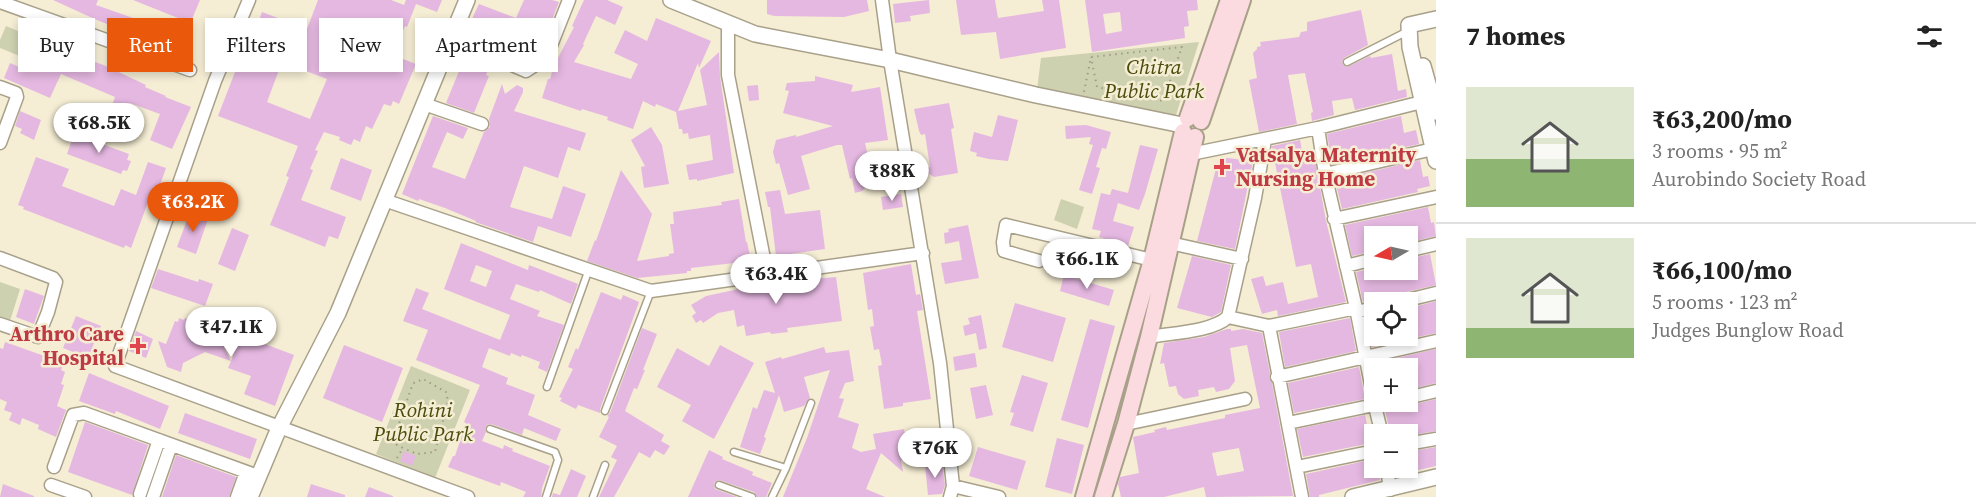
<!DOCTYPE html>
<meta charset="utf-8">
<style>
body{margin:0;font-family:"Source Serif 4",serif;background:#f2f2f2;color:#222;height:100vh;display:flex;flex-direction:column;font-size:22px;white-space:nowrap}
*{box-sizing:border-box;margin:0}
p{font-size:20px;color:#767676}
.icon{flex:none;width:33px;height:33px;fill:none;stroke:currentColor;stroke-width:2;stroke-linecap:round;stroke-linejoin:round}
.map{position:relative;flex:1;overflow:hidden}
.drawer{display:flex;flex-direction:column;background:#fff;width:540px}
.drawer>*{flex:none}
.top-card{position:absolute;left:18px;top:18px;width:570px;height:54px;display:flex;gap:12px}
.needle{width:39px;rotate:261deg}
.controls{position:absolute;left:1364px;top:226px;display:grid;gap:12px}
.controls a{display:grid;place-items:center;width:54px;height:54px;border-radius:0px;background:#fff;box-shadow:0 3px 9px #0003;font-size:30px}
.price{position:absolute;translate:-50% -51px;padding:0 14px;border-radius:21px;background:#fff;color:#222;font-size:20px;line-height:39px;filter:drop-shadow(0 2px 3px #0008)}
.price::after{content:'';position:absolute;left:50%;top:36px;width:18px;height:14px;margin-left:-9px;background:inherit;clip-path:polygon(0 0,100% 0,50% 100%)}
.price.active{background:#ea580c;color:#fff}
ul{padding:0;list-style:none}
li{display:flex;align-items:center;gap:18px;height:150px;padding:0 30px}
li+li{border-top:2px solid #e0e0e0}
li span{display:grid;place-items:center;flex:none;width:168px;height:120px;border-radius:0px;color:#555}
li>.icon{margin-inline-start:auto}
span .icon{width:72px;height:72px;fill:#fffc;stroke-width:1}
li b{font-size:26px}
h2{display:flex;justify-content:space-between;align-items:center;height:72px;padding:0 30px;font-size:26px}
.chip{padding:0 21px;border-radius:0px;background:#fff;box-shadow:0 3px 9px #0003;font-size:21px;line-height:54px}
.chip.active{background:#ea580c;color:#fff}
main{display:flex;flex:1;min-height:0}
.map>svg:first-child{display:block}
.green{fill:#ced1b0}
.building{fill:#e5b8e1;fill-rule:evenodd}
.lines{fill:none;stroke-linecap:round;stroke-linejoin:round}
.service-casing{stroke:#a8a089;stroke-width:9}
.minor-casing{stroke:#a8a089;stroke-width:15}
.tertiary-casing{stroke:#a8a089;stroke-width:18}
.secondary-casing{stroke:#a8a089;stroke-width:20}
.path{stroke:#a19b89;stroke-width:2;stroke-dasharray:1.5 4.5;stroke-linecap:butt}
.service{stroke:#fff;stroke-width:6}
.minor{stroke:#fff;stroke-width:12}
.tertiary{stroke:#fff;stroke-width:15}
.secondary{stroke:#fbdbe0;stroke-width:16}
.health-dot{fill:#e0444e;stroke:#f5edd4;stroke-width:2}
.labels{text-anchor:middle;stroke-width:5;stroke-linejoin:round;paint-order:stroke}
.park-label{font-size:21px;font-style:italic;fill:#494c0a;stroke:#f5edd4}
.health-label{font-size:21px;font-weight:bold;fill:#be3a42;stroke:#f5edd4;text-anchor:start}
</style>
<main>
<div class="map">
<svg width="1436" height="497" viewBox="0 0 1436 497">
<rect width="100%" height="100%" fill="#f5edd4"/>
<path class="green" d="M 6,26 L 40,40 L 32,61 L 0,48 L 0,40 Z
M 1199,42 L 1176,115 L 1037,90 L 1041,58 Z
M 1061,199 L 1084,207 L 1077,229 L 1054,220 Z
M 0,282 L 20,289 L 10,321 L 0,317 Z
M 411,366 L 470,390 L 435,478 L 376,454 Z"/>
<path class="building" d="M 53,0 L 98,0 L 96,5 L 173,32 L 178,18 L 133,0 L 200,0 L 186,33 L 190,35 L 183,52 L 99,21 Z
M 318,0 L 391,0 L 404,5 L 406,0 L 442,0 L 437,12 L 416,4 L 407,27 L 405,26 L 393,55 L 416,64 L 399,104 L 393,101 L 391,106 L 384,104 L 372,129 L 366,126 L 360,142 L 354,139 L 351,145 L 339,140 L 340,137 L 324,132 L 315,150 L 318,151 L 310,169 L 313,170 L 301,200 L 346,217 L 338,239 L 329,236 L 325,247 L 270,225 L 289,177 L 286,176 L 298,146 L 218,116 L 242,54 L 246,56 L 262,12 L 307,29 ZM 282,62 L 327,79 L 310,119 L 267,102 Z
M 524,0 L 552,0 L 559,2 L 539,53 L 530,58 L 495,45 L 494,47 L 465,33 L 479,4 L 516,18 Z
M 584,0 L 607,0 L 623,7 L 615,25 L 596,16 L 583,44 L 584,45 L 574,62 L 631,79 L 638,64 L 614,53 L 625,30 L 647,41 L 656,18 L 711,41 L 699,68 L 698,63 L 678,111 L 707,105 L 700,70 L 719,52 L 720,76 L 734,173 L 697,181 L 697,179 L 689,180 L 686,165 L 713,160 L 710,135 L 689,139 L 688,133 L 683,134 L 682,129 L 679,129 L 676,112 L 656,104 L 655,107 L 643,101 L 633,129 L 607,120 L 608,117 L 582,109 L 581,111 L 542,98 L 548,79 L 550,79 L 556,57 L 558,58 L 574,27 L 572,26 Z
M 767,0 L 867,0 L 869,11 L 844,17 L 774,16 L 767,14 Z
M 929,0 L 930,13 L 910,16 L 911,21 L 895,23 L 893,4 Z
M 956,0 L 995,0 L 998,18 L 1044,11 L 1042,0 L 1059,0 L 1066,48 L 1000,59 L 996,32 L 961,35 Z
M 1085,0 L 1197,0 L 1198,10 L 1187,11 L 1189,26 L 1184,27 L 1185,38 L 1092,52 ZM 1120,12 L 1122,31 L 1106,34 L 1103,14 Z
M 1361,10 L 1368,45 L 1344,58 L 1342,61 L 1343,65 L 1347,67 L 1370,56 L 1371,58 L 1392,54 L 1398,91 L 1406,89 L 1407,97 L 1355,110 L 1352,98 L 1332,101 L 1334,115 L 1312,121 L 1311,113 L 1313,112 L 1305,73 L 1288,75 L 1297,124 L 1259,132 L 1249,80 L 1257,78 L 1253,53 L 1257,49 L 1257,47 L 1261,46 L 1260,42 L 1299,37 L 1301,32 L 1307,31 L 1307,22 Z
M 45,35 L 63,42 L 60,49 L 106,66 L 146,85 L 145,87 L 166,96 L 165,97 L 191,107 L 172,149 L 150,140 L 160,114 L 130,103 L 120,131 L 105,125 L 115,97 L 61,74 L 50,98 L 4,78 L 10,63 L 31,72 Z
M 466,54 L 490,65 L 486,75 L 489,76 L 474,113 L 446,103 Z
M 815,76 L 853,85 L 851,92 L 880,87 L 888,140 L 865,143 L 869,161 L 891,157 L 895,176 L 879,179 L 878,175 L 862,191 L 855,193 L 852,178 L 850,179 L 842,145 L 837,145 L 801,156 L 810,189 L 788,195 L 779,163 L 776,164 L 773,152 L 776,140 L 796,135 L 796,137 L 833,126 L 783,113 L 789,91 L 785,90 L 787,83 L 815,81 Z
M 502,84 L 505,94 L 517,85 L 523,88 L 523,92 L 514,111 L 586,133 L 580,151 L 568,147 L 558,178 L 524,166 L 510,207 L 552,219 L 563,186 L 586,194 L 571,237 L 538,226 L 533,242 L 475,222 L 476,221 L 445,208 L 419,199 L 418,201 L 402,194 L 433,116 L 468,128 L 463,139 L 447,132 L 432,167 L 465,179 L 484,132 L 490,127 L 489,119 Z
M 758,85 L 759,100 L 749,101 L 747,86 Z
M 949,103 L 954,128 L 951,129 L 958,173 L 934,177 L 920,168 L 930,167 L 925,134 L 921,135 L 919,131 L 914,109 Z
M 20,111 L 41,120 L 34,140 L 20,133 L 22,129 L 15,126 Z
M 998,115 L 1018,120 L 1008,161 L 989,159 L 976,156 L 977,153 L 970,151 L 974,132 L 992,137 Z
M 1401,116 L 1404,133 L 1416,130 L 1419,144 L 1332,164 L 1327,134 Z
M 1086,125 L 1111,132 L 1106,149 L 1102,148 L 1096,167 L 1100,168 L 1092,194 L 1079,190 L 1093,145 L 1089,144 L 1091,137 L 1066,139 L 1065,126 Z
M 651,127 L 662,145 L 669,184 L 644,188 L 641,167 L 645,166 L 631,140 Z
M 74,134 L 129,154 L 127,160 L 131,161 L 127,171 L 123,170 L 121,174 L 67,154 Z
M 1300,140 L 1303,156 L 1314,154 L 1326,221 L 1346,302 L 1278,316 L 1277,310 L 1262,314 L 1251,279 L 1263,276 L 1266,286 L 1283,282 L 1288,304 L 1318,297 L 1311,264 L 1296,267 L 1272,148 L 1272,146 Z
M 1140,145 L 1158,149 L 1145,194 L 1139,210 L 1118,203 L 1113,221 L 1134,227 L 1128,246 L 1099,237 L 1101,231 L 1092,229 L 1101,193 L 1110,195 L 1112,189 L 1128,193 Z
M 36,157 L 69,169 L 62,186 L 114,206 L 121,189 L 136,195 L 148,162 L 166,168 L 159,188 L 154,186 L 131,248 L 125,245 L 124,248 L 23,209 L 24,207 L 18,205 Z
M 1219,157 L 1253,161 L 1235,249 L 1197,241 Z
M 341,158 L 372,170 L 361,201 L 330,189 Z
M 1420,160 L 1423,177 L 1428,176 L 1430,186 L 1417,189 L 1418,192 L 1342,209 L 1335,180 Z
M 621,170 L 652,214 L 637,261 L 669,256 L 669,254 L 674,253 L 670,224 L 674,224 L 673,212 L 722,205 L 721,202 L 739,199 L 746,242 L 747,242 L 751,261 L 691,268 L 691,271 L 687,271 L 687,273 L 637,278 L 587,261 L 595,240 L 596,241 Z
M 780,190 L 785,214 L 820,210 L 825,249 L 776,256 L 770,207 L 768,207 L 765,192 Z
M 901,194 L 903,207 L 883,210 L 881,197 Z
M 1428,207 L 1431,223 L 1434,222 L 1436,236 L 1407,243 L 1407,237 L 1374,237 L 1374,251 L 1352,256 L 1345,225 Z
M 190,212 L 208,219 L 196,254 L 177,247 Z
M 968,225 L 979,278 L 945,284 L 941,263 L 962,260 L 959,241 L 945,244 L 944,233 L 949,232 L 948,229 Z
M 232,228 L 249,235 L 235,271 L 218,264 Z
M 461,243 L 528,270 L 529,265 L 578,284 L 571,304 L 540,290 L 539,292 L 516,284 L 510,299 L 540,311 L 537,316 L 564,325 L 547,372 L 538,368 L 540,362 L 522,355 L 521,357 L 511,353 L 510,356 L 489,348 L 482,367 L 508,378 L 506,384 L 535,395 L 528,415 L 561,429 L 556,441 L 524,428 L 522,435 L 491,424 L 487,425 L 485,428 L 486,432 L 482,441 L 503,449 L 504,445 L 513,449 L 512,451 L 550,466 L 542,488 L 541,497 L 523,497 L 526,492 L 501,482 L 500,486 L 448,467 L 453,456 L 455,456 L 466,423 L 464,422 L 480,385 L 416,360 L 428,330 L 403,321 L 416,288 L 429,293 L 422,309 L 500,340 L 510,315 L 444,289 ZM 476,265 L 492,271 L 486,287 L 470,281 Z
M 1430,254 L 1436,285 L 1393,295 L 1388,300 L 1379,302 L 1373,300 L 1363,302 L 1356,272 L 1374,268 L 1374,270 L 1407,270 L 1407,259 Z
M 1192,256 L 1231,265 L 1221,312 L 1212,317 L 1177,308 Z
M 911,264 L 916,295 L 920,294 L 923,310 L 917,311 L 931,399 L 903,403 L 903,406 L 884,409 L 878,366 L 882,365 L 879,349 L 874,350 L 870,327 L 874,326 L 872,309 L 868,310 L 863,273 Z
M 158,269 L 198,282 L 199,279 L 213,284 L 205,306 L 151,288 Z
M 1064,275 L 1114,290 L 1109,306 L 1060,291 Z
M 836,277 L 842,321 L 787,328 L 788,332 L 771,334 L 770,332 L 746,336 L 744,325 L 737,327 L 734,310 L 718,313 L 703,323 L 701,320 L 696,323 L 692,316 L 696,313 L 691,305 L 706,296 L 767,283 Z
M 25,289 L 44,296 L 34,324 L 16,317 Z
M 601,292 L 621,300 L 623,295 L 639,302 L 600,409 L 600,413 L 578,405 L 576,409 L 560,401 L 562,398 L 559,397 L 573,369 L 568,367 L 576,348 L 578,350 Z
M 1436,301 L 1436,333 L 1372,347 L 1366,318 L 1374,316 L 1374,336 L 1407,336 L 1407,309 Z
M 1015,303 L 1066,318 L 1053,362 L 1002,347 Z
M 981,315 L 987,348 L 979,350 L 976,333 L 965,336 L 963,326 L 970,324 L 968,318 Z
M 76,316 L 101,326 L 88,358 L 63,348 Z
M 179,318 L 184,320 L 185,318 L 215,330 L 231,361 L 241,335 L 294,355 L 275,406 L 244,394 L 251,376 L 228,368 L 231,361 L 205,352 L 183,363 L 181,372 L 167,367 L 158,341 L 166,344 L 175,321 L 178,322 Z
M 1350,318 L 1356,351 L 1285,367 L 1279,332 Z
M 1090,319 L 1115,326 L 1088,428 L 1061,420 Z
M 642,328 L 657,334 L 643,370 L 645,370 L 637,389 L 634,388 L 625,411 L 664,435 L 661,441 L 670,446 L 664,455 L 655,450 L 650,458 L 639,452 L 614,497 L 599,497 L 617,460 L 611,457 L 617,446 L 599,437 L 609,417 L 607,416 L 610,413 Z
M 1227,329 L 1231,329 L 1231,331 L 1243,329 L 1262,333 L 1270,373 L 1269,378 L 1272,383 L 1293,496 L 1206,497 L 1204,487 L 1164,497 L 1121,497 L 1118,484 L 1120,477 L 1139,473 L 1133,437 L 1155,432 L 1154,430 L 1166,427 L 1167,430 L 1225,418 L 1225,415 L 1260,408 L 1247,345 L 1230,348 L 1235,381 L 1229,389 L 1216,392 L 1214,387 L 1198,390 L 1199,396 L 1184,399 L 1178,394 L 1176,386 L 1169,387 L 1164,363 L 1160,364 L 1164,343 L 1204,337 ZM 1239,448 L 1244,471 L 1217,476 L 1212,453 Z
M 136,331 L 153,339 L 146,358 L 129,351 Z
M 5,342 L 64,363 L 61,370 L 65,372 L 61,384 L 64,385 L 57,406 L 66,410 L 56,437 L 38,429 L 39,425 L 22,418 L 20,425 L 9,420 L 12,413 L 4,410 L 7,402 L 0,399 L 0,348 L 3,349 Z
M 344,345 L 403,368 L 382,422 L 323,398 Z
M 720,345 L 754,363 L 714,439 L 682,421 L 691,405 L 657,387 L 677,348 L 709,366 Z
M 824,347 L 826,353 L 849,350 L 854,381 L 845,383 L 839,398 L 844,399 L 838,417 L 859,424 L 852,448 L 861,452 L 876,449 L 873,434 L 904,429 L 909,458 L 901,460 L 903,472 L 881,453 L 866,489 L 885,497 L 783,497 L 807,438 L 830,370 L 804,377 L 810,398 L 804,406 L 784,412 L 779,395 L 764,437 L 766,438 L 760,454 L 740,447 L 753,407 L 757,409 L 764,390 L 775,393 L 765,362 L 781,357 L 782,359 Z
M 1436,349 L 1436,383 L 1407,390 L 1407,369 L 1376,369 L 1375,363 Z
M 975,353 L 977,367 L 955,371 L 953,357 Z
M 1359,367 L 1365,399 L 1294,413 L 1288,383 Z
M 89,373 L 169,406 L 160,429 L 116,411 L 115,414 L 79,401 Z
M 1022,375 L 1048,383 L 1033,432 L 1010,425 L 1014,413 L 1010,412 Z
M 986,385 L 993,415 L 976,419 L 970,388 Z
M 1436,399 L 1436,431 L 1407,436 L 1391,435 L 1385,411 L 1394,408 L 1397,403 L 1408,406 Z
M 185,413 L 257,439 L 250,459 L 178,433 Z
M 1365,415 L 1371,443 L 1303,457 L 1297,429 Z
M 85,422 L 148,445 L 132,495 L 68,472 Z
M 1057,438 L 1084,445 L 1072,494 L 1045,487 Z
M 978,447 L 1026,461 L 1017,490 L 969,476 Z
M 1436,447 L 1436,466 L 1396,475 L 1395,468 L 1407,468 L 1407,452 Z
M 709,450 L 723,457 L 722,459 L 753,472 L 752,475 L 772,483 L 766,497 L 757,497 L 754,492 L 719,480 L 714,483 L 715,489 L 737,497 L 688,497 Z
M 404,451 L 416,456 L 412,466 L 400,461 Z
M 176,455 L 236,477 L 229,497 L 162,497 Z
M 1374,459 L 1374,468 L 1379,468 L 1380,480 L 1319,495 L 1319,497 L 1310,497 L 1306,474 Z
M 942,463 L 945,485 L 942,494 L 928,495 L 925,465 Z
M 571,469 L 586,476 L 577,497 L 552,497 L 553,493 L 560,495 Z
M 3,484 L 34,496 L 34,497 L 0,497 Z
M 311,484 L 345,495 L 345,497 L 307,497 Z
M 369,487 L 393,496 L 393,497 L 365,497 Z"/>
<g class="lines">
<defs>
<path id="service" d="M 1347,62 L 1408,31
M 547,387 L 589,269
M 605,411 L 651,291
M 490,429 L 555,452 L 558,460 L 546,497
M 734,452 L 786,468
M 719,485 L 752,497
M 593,497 L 605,465
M 772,497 L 786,468 L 811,403"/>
<path id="minor" d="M 249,0 L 215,81 L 115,366 L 468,497
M 882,0 L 890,60 L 940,363 L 953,486 L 950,497
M 0,2 L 190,70
M 728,23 L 728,75 L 767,274
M 451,39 L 526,71 L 546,58 L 569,0
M 0,87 L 16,93 L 17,97 L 0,143
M 424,104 L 482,124
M 1318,128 L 1325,174 L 1356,308 L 1374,400
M 1191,154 L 1318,128 L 1422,102
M 1325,174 L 1433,149
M 384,200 L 651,291 L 923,253
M 1334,219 L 1436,197
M 1170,243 L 1242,259
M 1407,251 L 1436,244
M 0,258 L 53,278 L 56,282 L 48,312 L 38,337 L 0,324
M 1039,261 L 1004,251 L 1003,242 L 1006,225 L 1152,260
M 1346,266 L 1374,259
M 1395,303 L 1436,293
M 1356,312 L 1374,308
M 1228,317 L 1269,326
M 1149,337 C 1171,333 1212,332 1228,317 L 1255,198 L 1265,140
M 1277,377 L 1436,341
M 1407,398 L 1436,391
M 1374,402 L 1382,435
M 1288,423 L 1389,402
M 1126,424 L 1245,399
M 1407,444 L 1436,439
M 54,467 L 73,415 L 84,413 L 258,476
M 1297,467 L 1374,451
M 1387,468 L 1390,490
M 51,485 L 85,497
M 953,486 L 999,497
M 140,494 L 159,440
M 153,497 L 171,445
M 237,497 L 246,472
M 1302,497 L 1269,326 L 1356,308"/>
<path id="tertiary" d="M 671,0 L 755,34 L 890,60 L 1036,95 L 1182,125
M 1436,19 L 1409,25 L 1410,47 L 1436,161
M 1423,66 L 1436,112
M 250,497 L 279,428 L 338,313 L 467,0
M 1353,497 L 1436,477"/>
<path id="secondary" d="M 1188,118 L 1229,0
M 1201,121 L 1242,0
M 1084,497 L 1152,260 L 1183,132
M 1103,497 L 1126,424 L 1149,337 L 1195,137"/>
</defs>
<use href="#service" class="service-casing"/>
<use href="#minor" class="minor-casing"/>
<use href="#tertiary" class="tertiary-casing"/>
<use href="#secondary" class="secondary-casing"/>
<path class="path" d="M 1084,92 L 1091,57 L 1182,47 L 1163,101 L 1097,87 L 1091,57
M 397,458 L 403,448 L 397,445 L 394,438 L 412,386 L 414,383 L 423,379 L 446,392 L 448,401 L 435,452 L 417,454 L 403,448"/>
<use href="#service" class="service"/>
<use href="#minor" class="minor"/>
<use href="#tertiary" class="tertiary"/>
<use href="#secondary" class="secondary"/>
</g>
<g class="health-dot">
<path d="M1219 158h6v6h6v6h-6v6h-6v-6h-6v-6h6z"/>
<path d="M135 337h6v6h6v6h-6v6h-6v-6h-6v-6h6z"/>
</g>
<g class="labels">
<g class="park-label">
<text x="1154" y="74">Chitra<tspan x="1154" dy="24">Public Park</tspan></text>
<text x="423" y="417">Rohini<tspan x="423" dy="24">Public Park</tspan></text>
</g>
<g class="health-label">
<text x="1236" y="162">Vatsalya Maternity<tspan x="1236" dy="24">Nursing Home</tspan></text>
<text x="124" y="341" text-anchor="end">Arthro Care<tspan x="124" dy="24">Hospital</tspan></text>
</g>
</g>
</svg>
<div class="controls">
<a><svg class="needle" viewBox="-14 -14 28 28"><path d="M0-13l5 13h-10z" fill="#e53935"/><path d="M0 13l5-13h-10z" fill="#767676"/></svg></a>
<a><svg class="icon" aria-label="locate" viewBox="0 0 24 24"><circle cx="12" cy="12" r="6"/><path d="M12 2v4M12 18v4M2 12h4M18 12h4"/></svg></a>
<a>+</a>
<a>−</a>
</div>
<b class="price" style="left:99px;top:154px">₹68.5K</b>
<b class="price" style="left:892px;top:202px">₹88K</b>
<b class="price active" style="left:193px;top:233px">₹63.2K</b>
<b class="price" style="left:1087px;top:290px">₹66.1K</b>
<b class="price" style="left:776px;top:305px">₹63.4K</b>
<b class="price" style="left:231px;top:358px">₹47.1K</b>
<b class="price" style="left:935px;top:479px">₹76K</b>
<div class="top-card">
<a class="chip">Buy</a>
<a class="chip active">Rent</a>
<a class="chip">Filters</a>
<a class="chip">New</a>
<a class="chip">Apartment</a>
</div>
</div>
<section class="drawer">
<h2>7 homes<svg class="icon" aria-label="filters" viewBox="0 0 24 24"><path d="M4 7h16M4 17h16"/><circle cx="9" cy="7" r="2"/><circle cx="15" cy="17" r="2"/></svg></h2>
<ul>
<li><span style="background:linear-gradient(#dfe7d0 60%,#8fb573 0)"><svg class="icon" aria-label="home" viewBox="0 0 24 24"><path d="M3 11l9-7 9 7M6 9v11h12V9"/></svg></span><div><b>₹63,200/mo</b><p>3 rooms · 95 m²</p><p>Aurobindo Society Road</p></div></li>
<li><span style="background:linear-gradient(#dfe7d0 75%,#8fb573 0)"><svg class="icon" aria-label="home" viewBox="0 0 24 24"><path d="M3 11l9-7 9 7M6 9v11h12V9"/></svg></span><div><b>₹66,100/mo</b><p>5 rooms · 123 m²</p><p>Judges Bunglow Road</p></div></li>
</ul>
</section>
</main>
